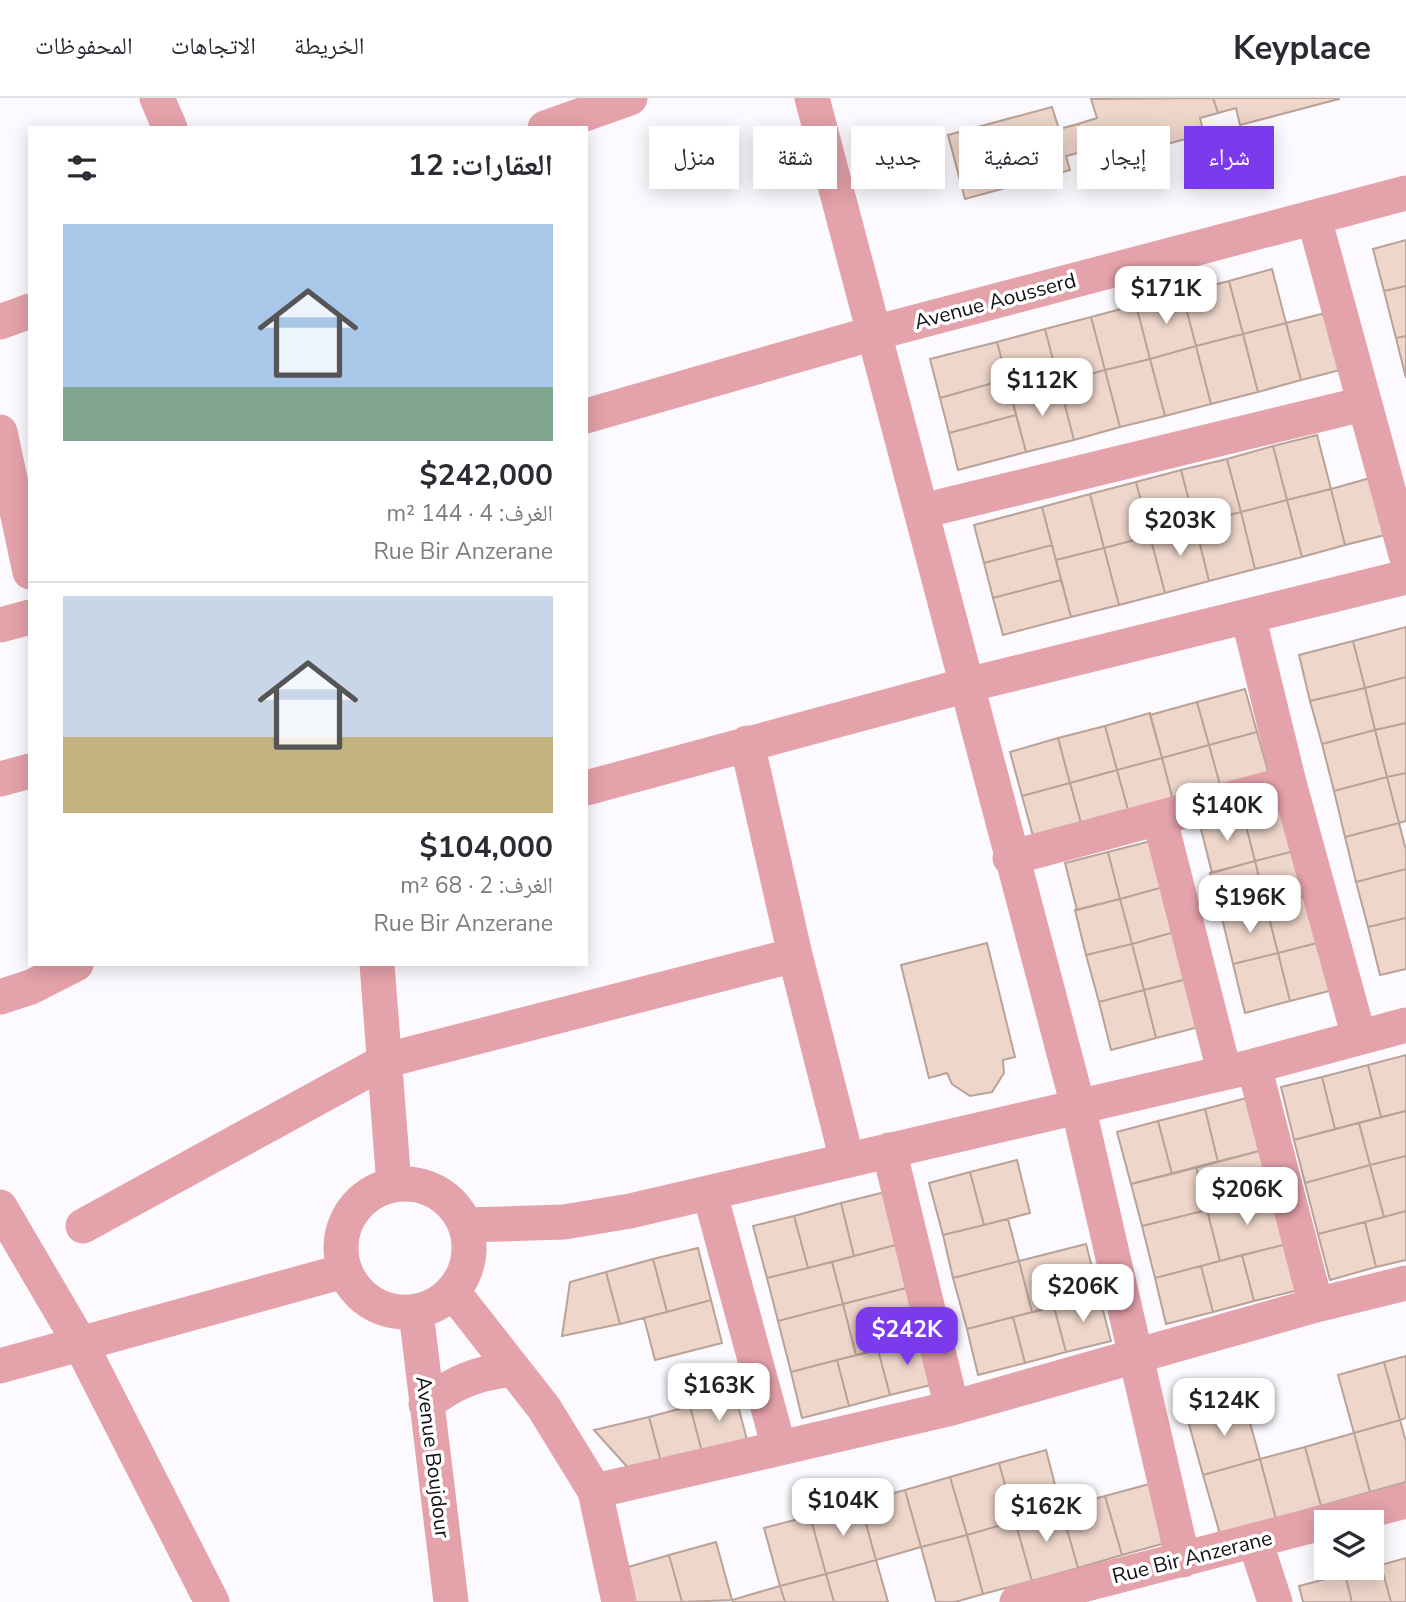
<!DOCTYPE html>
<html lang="ar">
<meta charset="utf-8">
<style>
body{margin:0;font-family:"Nunito Sans","Noto Naskh Arabic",sans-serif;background:#f2f2f3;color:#2b2b33;direction:rtl;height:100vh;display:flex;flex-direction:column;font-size:26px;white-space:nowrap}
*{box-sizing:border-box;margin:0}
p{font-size:23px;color:#7c7c81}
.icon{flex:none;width:38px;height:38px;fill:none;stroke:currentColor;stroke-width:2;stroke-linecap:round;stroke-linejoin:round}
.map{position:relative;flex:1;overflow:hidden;direction:ltr}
.drawer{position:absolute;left:28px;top:28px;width:560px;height:840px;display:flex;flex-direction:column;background:#fff;border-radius:0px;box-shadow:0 4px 18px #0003;direction:rtl}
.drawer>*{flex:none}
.banner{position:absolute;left:609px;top:28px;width:665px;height:63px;direction:rtl;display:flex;gap:14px}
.tools{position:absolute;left:1314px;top:1412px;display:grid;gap:14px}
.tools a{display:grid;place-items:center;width:70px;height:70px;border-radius:0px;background:#fff;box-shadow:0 4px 18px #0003;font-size:35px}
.price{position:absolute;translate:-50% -60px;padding:0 16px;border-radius:14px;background:#fff;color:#222;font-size:23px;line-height:46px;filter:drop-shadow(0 2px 4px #0008)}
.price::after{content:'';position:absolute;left:50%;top:42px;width:21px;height:16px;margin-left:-10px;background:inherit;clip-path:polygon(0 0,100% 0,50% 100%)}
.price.active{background:#7c3aed;color:#fff}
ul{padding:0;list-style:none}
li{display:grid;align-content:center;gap:14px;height:371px;padding:0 35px}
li+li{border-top:2px solid #e1e1e2}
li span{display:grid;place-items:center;height:217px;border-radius:0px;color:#555}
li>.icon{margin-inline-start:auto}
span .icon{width:126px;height:126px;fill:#fffc;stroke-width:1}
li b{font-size:30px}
h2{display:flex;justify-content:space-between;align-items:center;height:84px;padding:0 35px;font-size:30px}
.tag{padding:0 24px;border-radius:0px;background:#fff;box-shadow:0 4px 18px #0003;font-size:24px;line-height:63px}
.tag.active{background:#7c3aed;color:#fff}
header{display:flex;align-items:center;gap:42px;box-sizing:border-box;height:98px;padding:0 35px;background:#fff;border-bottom:2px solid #e1e1e2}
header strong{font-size:33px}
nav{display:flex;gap:38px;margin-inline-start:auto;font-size:24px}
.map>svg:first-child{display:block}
.building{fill:#eed6ca;stroke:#b9a298;stroke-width:2}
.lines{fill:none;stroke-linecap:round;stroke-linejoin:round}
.minor{stroke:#e4a2aa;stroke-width:35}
.labels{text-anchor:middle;stroke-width:7;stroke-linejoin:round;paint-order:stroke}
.street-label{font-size:21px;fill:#141017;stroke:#fff}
</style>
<header>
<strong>Keyplace</strong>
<nav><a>الخريطة</a><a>الاتجاهات</a><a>المحفوظات</a></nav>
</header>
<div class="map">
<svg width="1406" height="1504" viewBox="0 0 1406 1504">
<rect width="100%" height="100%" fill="#fdfaff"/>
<path class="building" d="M 1213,0 L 1218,15 L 1200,20 L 1204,36 L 1108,62 L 1104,47 L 1086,53 L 1078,26 L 1097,20 L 1091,1 Z
M 1213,0 L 1339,0 L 1339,1 L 1240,27 L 1236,10 L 1218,15 Z
M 1052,9 L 1059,31 L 1078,26 L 1086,53 L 1066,58 L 1070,72 L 965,101 L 948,37 Z
M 1406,142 L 1406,188 L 1384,193 L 1373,151 Z
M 1272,171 L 1286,225 L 1243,236 L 1229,183 Z
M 1229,183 L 1243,236 L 1196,248 L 1182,195 Z
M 1406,188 L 1406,238 L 1396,240 L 1384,193 Z
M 1182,195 L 1196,248 L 1150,261 L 1136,207 Z
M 1136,207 L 1150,261 L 1105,272 L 1091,219 Z
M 1333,213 L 1348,270 L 1301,282 L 1286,225 Z
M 1091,219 L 1105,272 L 1059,285 L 1045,231 Z
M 1286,225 L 1301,282 L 1258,294 L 1243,236 Z
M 1045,231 L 1059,285 L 1011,297 L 997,244 Z
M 1243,236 L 1258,294 L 1211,306 L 1196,248 Z
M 1406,238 L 1406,280 L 1396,240 Z
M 997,244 L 1007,281 L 940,300 L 930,261 Z
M 1196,248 L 1211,306 L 1165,318 L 1150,261 Z
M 1150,261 L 1165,318 L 1120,329 L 1105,272 Z
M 1105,272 L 1120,329 L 1074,342 L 1059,285 Z
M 1007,281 L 1016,317 L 949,335 L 940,300 Z
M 1059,285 L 1074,342 L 1026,354 L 1011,297 Z
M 1016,317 L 1026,354 L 958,372 L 949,335 Z
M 1317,337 L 1331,391 L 1287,402 L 1273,348 Z
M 1273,348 L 1287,402 L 1241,414 L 1227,361 Z
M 1227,361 L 1241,414 L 1195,426 L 1181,372 Z
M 1181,372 L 1195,426 L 1150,438 L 1136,384 Z
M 1377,378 L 1393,435 L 1345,447 L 1331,391 Z
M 1136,384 L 1150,438 L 1104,450 L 1090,396 Z
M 1331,391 L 1345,447 L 1302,459 L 1287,402 Z
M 1090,396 L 1104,450 L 1056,462 L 1042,409 Z
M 1287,402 L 1302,459 L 1255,471 L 1241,414 Z
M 1042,409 L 1052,447 L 984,465 L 974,427 Z
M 1241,414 L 1255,471 L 1209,483 L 1195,426 Z
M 1195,426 L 1209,483 L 1165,495 L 1150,438 Z
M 1150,438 L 1165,495 L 1119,507 L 1104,450 Z
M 1052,447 L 1061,482 L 993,500 L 984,465 Z
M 1104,450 L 1119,507 L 1071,519 L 1056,462 Z
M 1061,482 L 1071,519 L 1003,537 L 993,500 Z
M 1406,529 L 1406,579 L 1365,590 L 1353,543 Z
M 1353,543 L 1365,590 L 1310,603 L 1299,557 Z
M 1406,579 L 1406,625 L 1375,632 L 1365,590 Z
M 1365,590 L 1375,632 L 1322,646 L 1310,603 Z
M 1245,591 L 1257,634 L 1209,647 L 1197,604 Z
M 1197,604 L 1209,647 L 1162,660 L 1150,617 Z
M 1150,615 L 1162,660 L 1117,672 L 1105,628 Z
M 1406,625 L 1406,675 L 1387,679 L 1375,632 Z
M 1105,628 L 1117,672 L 1070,685 L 1058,640 Z
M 1375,632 L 1387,679 L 1334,693 L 1322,646 Z
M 1257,634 L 1270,680 L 1222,694 L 1209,647 Z
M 1058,640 L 1070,685 L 1022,698 L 1010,654 Z
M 1209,647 L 1222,694 L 1174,706 L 1162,660 Z
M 1162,660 L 1174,706 L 1130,719 L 1117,672 Z
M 1117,672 L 1130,719 L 1083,732 L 1070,685 Z
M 1406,675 L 1406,723 L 1399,725 L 1387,679 Z
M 1387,679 L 1399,725 L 1345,739 L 1334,693 Z
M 1070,685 L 1083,732 L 1035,745 L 1022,698 Z
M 1290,704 L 1302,751 L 1255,763 L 1243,716 Z
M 1243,716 L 1255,763 L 1212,775 L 1200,727 Z
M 1399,725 L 1406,752 L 1406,771 L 1356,784 L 1345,739 Z
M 1155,742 L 1167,788 L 1120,801 L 1108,754 Z
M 1302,751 L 1314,796 L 1266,808 L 1255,763 Z
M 1108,754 L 1120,801 L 1077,812 L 1065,765 Z
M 1255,763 L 1266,808 L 1222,820 L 1210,775 Z
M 1406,771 L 1406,820 L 1368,829 L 1356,784 Z
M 1167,788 L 1178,833 L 1132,846 L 1120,801 Z
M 1314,796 L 1325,843 L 1278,855 L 1266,808 Z
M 1120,801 L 1132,846 L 1086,857 L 1075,812 Z
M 1266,808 L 1278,855 L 1233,866 L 1222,820 Z
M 1406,820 L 1406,871 L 1380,877 L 1368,829 Z
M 1178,833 L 1191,880 L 1144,892 L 1132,846 Z
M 1325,843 L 1337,891 L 1290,903 L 1278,855 Z
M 987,845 L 1015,959 L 1003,962 L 1004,975 L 992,994 L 970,998 L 952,986 L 947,975 L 929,980 L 901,867 Z
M 1132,846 L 1144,892 L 1099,904 L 1086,857 Z
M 1278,855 L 1290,903 L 1245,915 L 1233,866 Z
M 1191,880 L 1203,928 L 1156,940 L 1144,892 Z
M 1144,892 L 1156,940 L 1111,952 L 1099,904 Z
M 1406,957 L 1406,1013 L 1381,1019 L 1368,967 Z
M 1368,967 L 1381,1019 L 1335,1031 L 1322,979 Z
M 1322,979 L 1335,1031 L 1294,1042 L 1281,989 Z
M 1250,999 L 1263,1052 L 1218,1064 L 1205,1011 Z
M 1205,1011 L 1218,1064 L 1172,1076 L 1158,1023 Z
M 1406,1013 L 1406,1058 L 1370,1067 L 1359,1025 Z
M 1158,1023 L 1172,1076 L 1131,1086 L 1117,1034 Z
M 1359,1025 L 1370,1067 L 1305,1085 L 1294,1042 Z
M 1263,1052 L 1274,1095 L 1207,1112 L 1196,1069 Z
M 1406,1058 L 1406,1113 L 1384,1119 L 1370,1067 Z
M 1017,1062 L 1030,1115 L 984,1127 L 970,1074 Z
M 1370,1067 L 1384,1119 L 1318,1136 L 1305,1085 Z
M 1196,1069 L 1207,1112 L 1142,1128 L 1131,1086 Z
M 970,1074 L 984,1127 L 943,1137 L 929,1085 Z
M 885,1094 L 899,1146 L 854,1158 L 841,1105 Z
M 1274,1095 L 1287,1146 L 1220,1163 L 1207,1112 Z
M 841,1105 L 854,1158 L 808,1170 L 794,1118 Z
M 1207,1112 L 1220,1163 L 1155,1180 L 1142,1128 Z
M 1406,1113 L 1406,1162 L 1376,1169 L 1365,1124 Z
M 794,1118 L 808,1170 L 767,1180 L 753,1128 Z
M 1008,1121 L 1019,1163 L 953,1180 L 943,1137 Z
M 1365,1124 L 1376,1169 L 1330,1182 L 1318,1136 Z
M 899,1146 L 910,1189 L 843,1206 L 832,1164 Z
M 1086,1146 L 1099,1197 L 1032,1214 L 1019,1163 Z
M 1287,1146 L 1299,1192 L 1254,1203 L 1242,1157 Z
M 698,1150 L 711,1202 L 667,1214 L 653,1161 Z
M 1242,1157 L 1254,1203 L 1213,1214 L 1201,1168 Z
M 653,1161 L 667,1214 L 620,1226 L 606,1174 Z
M 1019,1163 L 1032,1214 L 967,1231 L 953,1180 Z
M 832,1164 L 843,1206 L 778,1223 L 767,1180 Z
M 1201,1168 L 1213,1214 L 1166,1226 L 1155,1180 Z
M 606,1174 L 620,1226 L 562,1238 L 570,1184 Z
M 910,1189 L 923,1240 L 856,1257 L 843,1206 Z
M 1099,1197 L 1111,1243 L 1066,1254 L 1054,1209 Z
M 711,1202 L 722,1245 L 655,1262 L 644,1220 Z
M 843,1206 L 856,1257 L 791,1274 L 778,1223 Z
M 1054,1209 L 1066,1254 L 1025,1265 L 1013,1219 Z
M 1013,1219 L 1025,1265 L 978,1277 L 967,1231 Z
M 923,1240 L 935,1286 L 890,1297 L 878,1252 Z
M 878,1252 L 890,1297 L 849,1308 L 837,1262 Z
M 1406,1258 L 1406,1320 L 1400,1322 L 1384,1264 Z
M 837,1262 L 849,1308 L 802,1320 L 791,1274 Z
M 1384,1264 L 1400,1322 L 1354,1335 L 1338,1277 Z
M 735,1296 L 747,1342 L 702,1354 L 690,1308 Z
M 1244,1303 L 1260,1361 L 1203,1377 L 1187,1319 Z
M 690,1308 L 702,1354 L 661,1364 L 649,1319 Z
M 649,1319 L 661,1364 L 631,1373 L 594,1332 Z
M 1400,1322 L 1406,1344 L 1406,1384 L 1370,1394 L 1354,1335 Z
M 1354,1335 L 1370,1394 L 1321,1408 L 1305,1349 Z
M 1305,1349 L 1321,1408 L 1276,1421 L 1260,1361 Z
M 1046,1352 L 1061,1410 L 1015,1423 L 999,1365 Z
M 1260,1361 L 1276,1421 L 1220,1436 L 1203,1377 Z
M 999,1365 L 1015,1423 L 967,1437 L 950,1379 Z
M 950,1379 L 967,1437 L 921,1449 L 905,1392 Z
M 1153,1385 L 1169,1444 L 1122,1457 L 1105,1398 Z
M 905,1392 L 921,1449 L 876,1462 L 860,1404 Z
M 1105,1398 L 1122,1457 L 1078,1470 L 1061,1410 Z
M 860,1404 L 876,1462 L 826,1476 L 810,1418 Z
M 1061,1410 L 1078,1470 L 1032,1483 L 1015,1423 Z
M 810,1418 L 826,1476 L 780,1488 L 764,1430 Z
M 1015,1423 L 1032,1483 L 983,1496 L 967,1437 Z
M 967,1437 L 983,1496 L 955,1504 L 936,1504 L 921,1449 Z
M 716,1444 L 732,1502 L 682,1504 L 669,1457 Z
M 669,1457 L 682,1504 L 634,1504 L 625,1470 Z
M 1406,1460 L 1406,1504 L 1391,1504 L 1381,1467 Z
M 876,1462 L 888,1504 L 834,1504 L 826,1476 Z
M 1381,1467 L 1391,1504 L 1352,1504 L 1345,1476 Z
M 826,1476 L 834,1504 L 785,1504 L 780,1488 Z
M 1345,1476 L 1352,1504 L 1303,1504 L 1299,1488 Z
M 780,1488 L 785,1504 L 733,1504 L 732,1502 Z"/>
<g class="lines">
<path class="minor" d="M 157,0 L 170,30
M 812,0 L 1078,1008 L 1183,1462
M 545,30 L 630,0
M 1314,120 L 1406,457
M 0,224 L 30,213
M 586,318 L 874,235 L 1406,95
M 0,334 L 30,474
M 922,413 L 1363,306
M 1248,518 L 1289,685 L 1359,939
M 0,527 L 30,519
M 747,645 L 795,857 L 847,1062
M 0,681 L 30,673
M 586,690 L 967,587 L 1406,479
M 1160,722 L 1224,973
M 1010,760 L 1289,685
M 377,866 L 394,1087
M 0,899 L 31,889 L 76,866
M 1254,968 L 1316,1207
M 889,1052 L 952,1310
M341 1150a64 64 0 1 1 128 0a64 64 0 1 1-128 0Z
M 710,1096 L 779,1350
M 0,1109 L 81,1247 L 212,1504
M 466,1127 L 564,1124 L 630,1113 L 1254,968 L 1406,927
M 83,1128 L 387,962 L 795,857
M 453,1194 L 544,1310 L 595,1393 L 619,1504
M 416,1214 L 451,1504
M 0,1268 L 344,1173
M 426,1306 C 454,1284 477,1275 512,1271
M 595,1393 L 952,1310 L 1316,1207 L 1406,1185
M 1255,1443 L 1275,1504
M 1017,1504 L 1406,1403"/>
</g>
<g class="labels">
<g class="street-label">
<text transform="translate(995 203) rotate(-15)" y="7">Avenue Aousserd</text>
<text transform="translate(433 1359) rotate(83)" y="7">Avenue Boujdour</text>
<text transform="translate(1192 1459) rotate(-14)" y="7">Rue Bir Anzerane</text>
</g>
</g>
</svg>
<div class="tools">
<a><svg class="icon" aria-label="layers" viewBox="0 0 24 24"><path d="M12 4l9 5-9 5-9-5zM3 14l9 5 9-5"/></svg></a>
</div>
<b class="price" style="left:1166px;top:228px">$171K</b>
<b class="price" style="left:1042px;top:320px">$112K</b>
<b class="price" style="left:1180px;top:460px">$203K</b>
<b class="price" style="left:1227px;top:745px">$140K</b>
<b class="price" style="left:1250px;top:837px">$196K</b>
<b class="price" style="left:1247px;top:1129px">$206K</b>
<b class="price" style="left:1083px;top:1226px">$206K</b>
<b class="price active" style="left:907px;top:1269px">$242K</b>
<b class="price" style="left:719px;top:1325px">$163K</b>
<b class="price" style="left:1224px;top:1340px">$124K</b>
<b class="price" style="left:843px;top:1440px">$104K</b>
<b class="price" style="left:1046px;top:1446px">$162K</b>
<div class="banner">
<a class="tag active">شراء</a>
<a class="tag">إيجار</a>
<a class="tag">تصفية</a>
<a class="tag">جديد</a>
<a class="tag">شقة</a>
<a class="tag">منزل</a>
</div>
<section class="drawer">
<h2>العقارات: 12<svg class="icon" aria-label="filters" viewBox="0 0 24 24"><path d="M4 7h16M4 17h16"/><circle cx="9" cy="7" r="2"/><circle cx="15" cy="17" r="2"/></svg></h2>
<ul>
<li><span style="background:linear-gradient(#a9c7e8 75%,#7fa58c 0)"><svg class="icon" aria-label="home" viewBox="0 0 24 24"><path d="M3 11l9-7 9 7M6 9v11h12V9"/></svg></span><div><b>$242,000</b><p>الغرف: 4 · 144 m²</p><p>Rue Bir Anzerane</p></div></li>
<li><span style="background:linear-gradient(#c9d6e8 65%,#c2b280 0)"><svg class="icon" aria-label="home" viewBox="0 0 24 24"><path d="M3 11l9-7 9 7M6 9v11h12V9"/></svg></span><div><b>$104,000</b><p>الغرف: 2 · 68 m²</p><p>Rue Bir Anzerane</p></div></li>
</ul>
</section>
</div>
